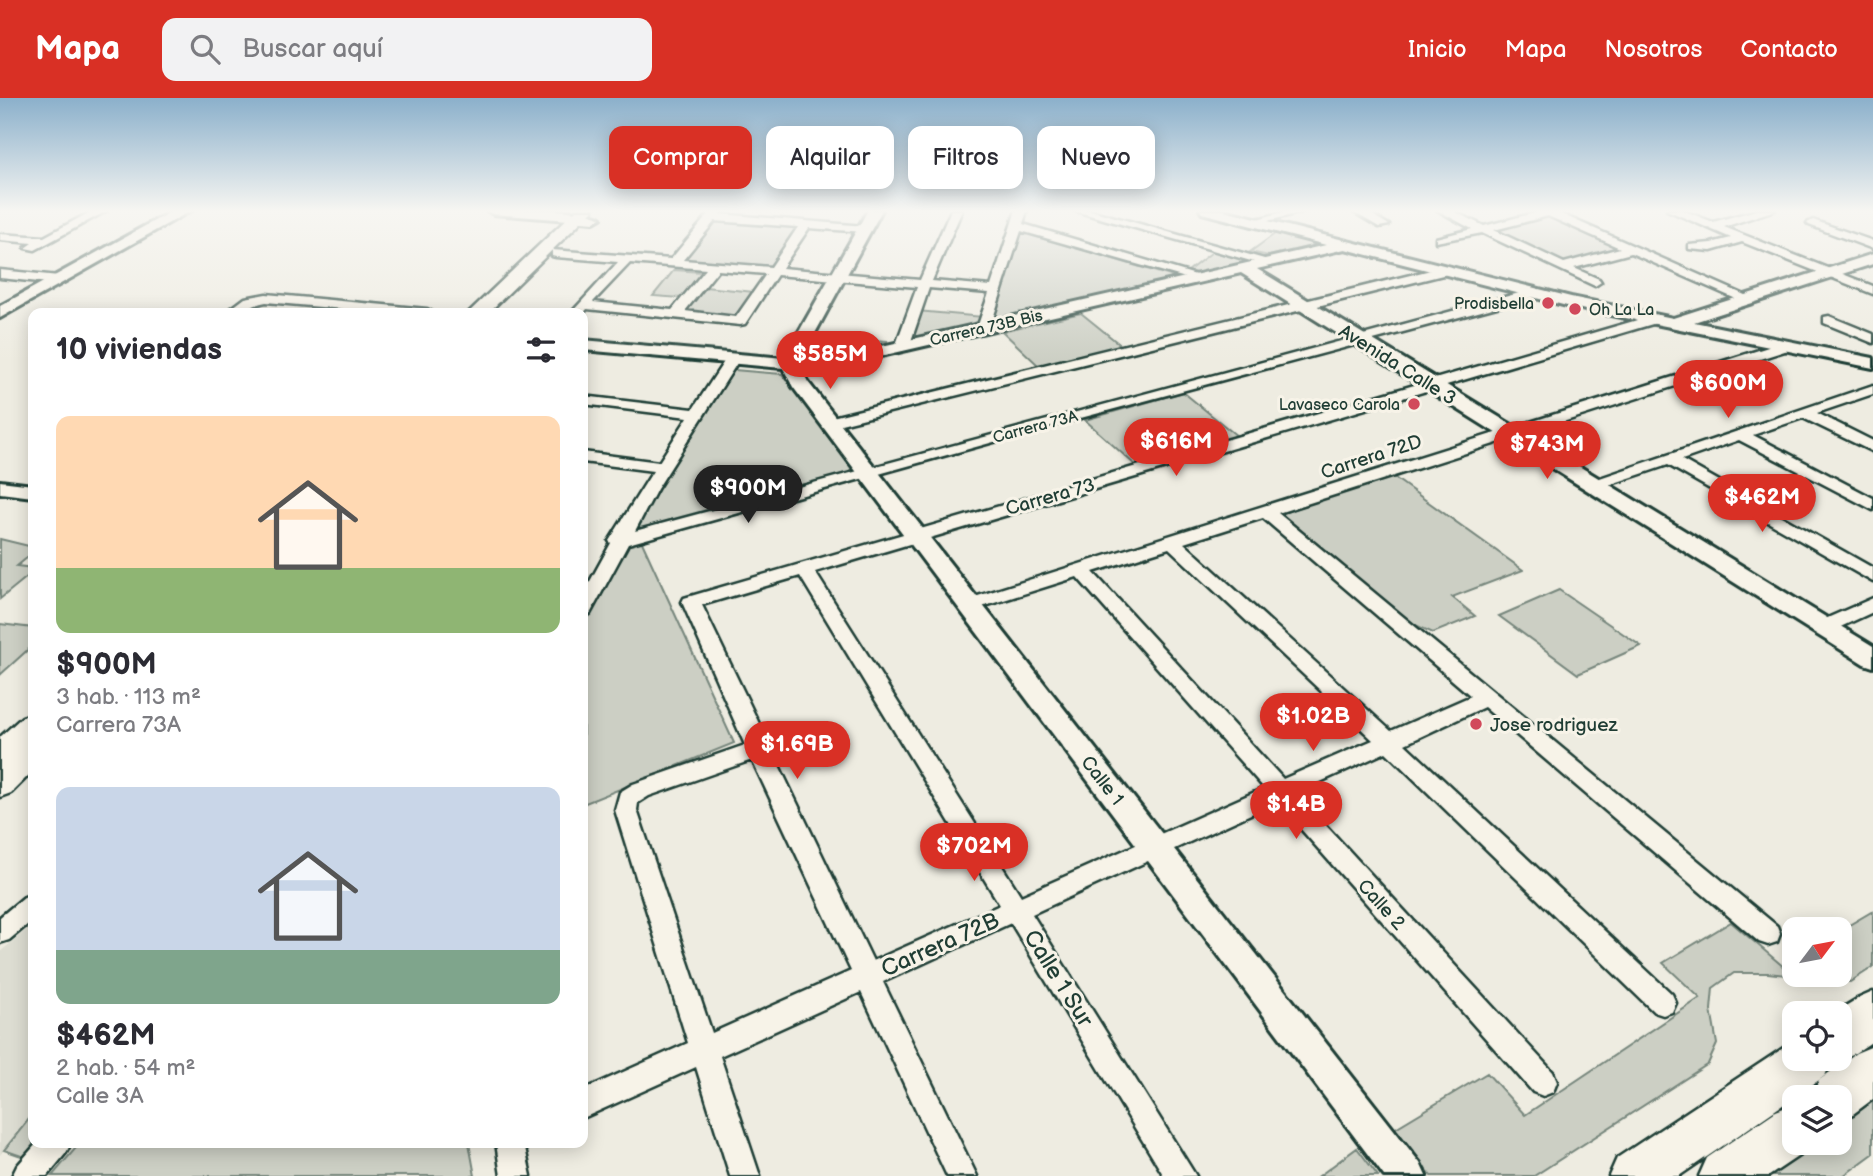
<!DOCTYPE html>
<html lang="es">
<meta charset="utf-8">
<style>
body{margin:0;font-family:"Balsamiq Sans",sans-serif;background:#f2f2f3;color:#2b2b33;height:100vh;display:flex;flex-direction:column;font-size:26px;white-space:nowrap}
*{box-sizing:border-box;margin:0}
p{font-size:23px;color:#7c7c81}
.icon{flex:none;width:38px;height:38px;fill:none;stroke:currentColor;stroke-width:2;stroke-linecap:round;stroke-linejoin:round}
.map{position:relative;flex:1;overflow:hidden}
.details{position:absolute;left:28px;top:210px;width:560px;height:840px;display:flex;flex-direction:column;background:#fff;border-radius:14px;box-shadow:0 4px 18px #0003}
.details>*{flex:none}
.top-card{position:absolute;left:609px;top:28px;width:665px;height:63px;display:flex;gap:14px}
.needle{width:46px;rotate:58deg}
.fabs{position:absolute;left:1782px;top:819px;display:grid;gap:14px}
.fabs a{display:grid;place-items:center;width:70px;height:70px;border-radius:14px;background:#fff;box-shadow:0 4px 18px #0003;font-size:35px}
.price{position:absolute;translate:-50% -60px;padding:0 16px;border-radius:24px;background:#d93025;color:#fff;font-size:23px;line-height:46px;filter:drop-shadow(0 2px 4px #0008)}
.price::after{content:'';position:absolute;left:50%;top:42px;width:21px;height:16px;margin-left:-10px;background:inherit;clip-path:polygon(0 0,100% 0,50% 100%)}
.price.on{background:#222;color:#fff}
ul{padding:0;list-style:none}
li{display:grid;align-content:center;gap:14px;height:371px;padding:0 28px}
li span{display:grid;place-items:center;height:217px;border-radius:14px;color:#555}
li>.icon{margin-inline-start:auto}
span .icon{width:126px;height:126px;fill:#fffc;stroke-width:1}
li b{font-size:30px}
h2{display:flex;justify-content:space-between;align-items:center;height:84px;padding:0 28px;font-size:30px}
.pill{padding:0 24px;border-radius:14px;background:#fff;box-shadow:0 4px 18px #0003;font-size:24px;line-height:63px}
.pill.on{background:#d93025;color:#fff}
header{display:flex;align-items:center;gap:42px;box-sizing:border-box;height:98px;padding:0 35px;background:#d93025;color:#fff}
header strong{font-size:33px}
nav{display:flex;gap:38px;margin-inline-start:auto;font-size:24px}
.search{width:490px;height:63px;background:#f2f2f3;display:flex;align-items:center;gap:18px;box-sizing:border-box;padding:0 24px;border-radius:14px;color:#7c7c81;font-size:26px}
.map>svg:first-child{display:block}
.built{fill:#ddddd2}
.green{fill:#cccfc4;stroke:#76867c;stroke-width:2}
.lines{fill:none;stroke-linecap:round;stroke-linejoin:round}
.minor-casing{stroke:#1f3d34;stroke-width:5}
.tertiary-casing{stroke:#1f3d34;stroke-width:6}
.secondary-casing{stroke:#1f3d34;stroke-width:5}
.trunk-casing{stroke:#1f3d34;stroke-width:5}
.minor{fill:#f7f3e8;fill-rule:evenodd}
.tertiary{fill:#f7f3e8;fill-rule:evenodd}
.secondary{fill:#f7f3e8;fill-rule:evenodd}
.trunk{fill:#f7f3e8;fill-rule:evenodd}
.poi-dot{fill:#d1495b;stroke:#f7f3e8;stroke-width:2.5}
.labels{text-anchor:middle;stroke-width:6;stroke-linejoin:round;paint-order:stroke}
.far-poi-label{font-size:16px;fill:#1f3d34;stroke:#f7f3e8;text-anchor:end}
.far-street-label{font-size:16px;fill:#1f3d34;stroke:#f7f3e8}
.street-label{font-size:19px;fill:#1f3d34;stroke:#f7f3e8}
.poi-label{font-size:19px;fill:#1f3d34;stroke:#f7f3e8;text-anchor:start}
.near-street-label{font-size:23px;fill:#1f3d34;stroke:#f7f3e8}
</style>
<header>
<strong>Mapa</strong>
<div class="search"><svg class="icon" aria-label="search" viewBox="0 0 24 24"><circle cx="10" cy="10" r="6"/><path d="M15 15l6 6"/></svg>Buscar aquí</div>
<nav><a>Inicio</a><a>Mapa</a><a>Nosotros</a><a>Contacto</a></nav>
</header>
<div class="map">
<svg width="1873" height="1078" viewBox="0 0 1873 1078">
<rect width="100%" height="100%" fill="#eeece1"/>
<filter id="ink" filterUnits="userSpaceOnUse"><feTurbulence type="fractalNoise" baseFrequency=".0143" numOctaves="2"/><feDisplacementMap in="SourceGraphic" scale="14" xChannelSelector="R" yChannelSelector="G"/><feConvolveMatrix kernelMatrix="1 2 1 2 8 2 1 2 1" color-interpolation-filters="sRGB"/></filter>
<g filter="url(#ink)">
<path class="built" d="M 33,827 L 33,1016 L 0,1057 L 0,854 Z"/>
<path class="green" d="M 1551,118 L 1624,150 L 1562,167 L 1491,134 Z
M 716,123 L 798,130 L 771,170 L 683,162 Z
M 1026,135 L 1170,178 L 1173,181 L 995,224 L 990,223 L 1019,136 Z
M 1276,135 L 1314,145 L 1315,147 L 1269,158 L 1250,154 Z
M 1216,151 L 1255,162 L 1197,175 L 1188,173 Z
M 674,172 L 701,174 L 681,200 L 653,198 Z
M 705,189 L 755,194 L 737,219 L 685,214 Z
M 917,213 L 984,219 L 979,226 L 912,241 Z
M 1081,215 L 1123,249 L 1040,269 L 1002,233 Z
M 824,239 L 887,243 L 886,248 L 818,260 L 816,258 Z
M 734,272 L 782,276 L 857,374 L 630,437 Z
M 1183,294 L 1237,338 L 1136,368 L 1085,322 Z
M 1392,378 L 1523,472 L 1452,499 L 1475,518 L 1433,535 L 1400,520 L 1277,417 Z
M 0,441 L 33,449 L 33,455 L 17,468 L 33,470 L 33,474 L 0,501 Z
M 641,442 L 734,645 L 583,706 L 583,524 L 629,446 Z
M 1559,492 L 1641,548 L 1578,576 L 1499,518 Z
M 0,526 L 33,530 L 33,547 L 0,577 Z
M 1873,813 L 1873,869 L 1850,884 L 1768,875 L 1734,875 L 1713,890 L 1711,912 L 1717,946 L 1708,966 L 1534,1078 L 1431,1078 L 1394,1031 L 1487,975 L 1525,1017 L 1700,900 L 1663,865 L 1731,824 L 1785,870 L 1794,863 L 1794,877 L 1839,877 L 1839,833 Z
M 1873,992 L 1873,1056 L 1843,1078 L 1759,1078 L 1803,1045 L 1839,1045 L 1839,1018 Z
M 33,1016 L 33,1045 L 47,1045 L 33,1062 L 4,1052 Z
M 80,1045 L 469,1045 L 475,1078 L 52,1078 Z
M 1357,1050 L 1378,1078 L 1319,1078 Z"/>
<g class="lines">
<defs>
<path id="minor" d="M 94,112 L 108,112 L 35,152 L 25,150 L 32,145 L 0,142 L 0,136 L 44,139 Z
M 712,112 L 723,112 L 720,116 L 865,128 L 871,131 L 865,134 L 809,130 L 782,170 L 920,182 L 951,112 L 962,112 L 932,183 L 991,188 L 1016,112 L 1027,112 L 1023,126 L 1206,180 L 1204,183 L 1196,183 L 1021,133 L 989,233 L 984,234 L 977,230 L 989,195 L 929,190 L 909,249 L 902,253 L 895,249 L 917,189 L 777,177 L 745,226 L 740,227 L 587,211 L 583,216 L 571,215 L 618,164 L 556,159 L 552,158 L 552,152 L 671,161 ZM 715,123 L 798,129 L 771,169 L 683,162 ZM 630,165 L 706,171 L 672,212 L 593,204 ZM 718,172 L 766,176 L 736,219 L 685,213 Z
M 1072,112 L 1090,112 L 1275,164 L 1265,167 Z
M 1290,112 L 1310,112 L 1252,127 L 1246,124 Z
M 1350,112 L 1364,112 L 1389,127 L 1379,129 Z
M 1437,112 L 1451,112 L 1484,128 L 1538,114 L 1537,112 L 1561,112 L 1559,115 L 1754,201 L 1748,205 L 1743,204 L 1631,155 L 1574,170 L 1599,181 L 1601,184 L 1595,188 L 1482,135 L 1436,144 L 1436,140 L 1472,131 ZM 1548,118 L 1620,150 L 1564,165 L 1494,132 Z
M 1667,112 L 1682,112 L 1713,124 L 1757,112 L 1775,112 L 1724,129 L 1873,188 L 1873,196 L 1742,144 L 1711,153 L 1689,151 L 1689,147 L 1711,145 L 1731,140 Z
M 1813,122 L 1873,143 L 1873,151 L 1809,127 L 1807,125 Z
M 1443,169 L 1447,170 L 1447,176 L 829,329 L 821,324 L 824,321 Z
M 0,172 L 59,178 L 65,182 L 59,186 L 0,180 Z
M 1534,191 L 1540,195 L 1538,198 L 1062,325 L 628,446 L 590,516 L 583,518 L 583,496 L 611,445 L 609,443 L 653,373 L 583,364 L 583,354 L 659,364 L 688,319 L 583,306 L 583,298 L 693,311 L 727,259 L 732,258 L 739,262 L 657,391 L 635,433 Z
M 266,196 L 427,211 L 434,215 L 388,215 L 266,204 C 250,207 242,216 225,215 L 245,200 Z
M 1651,218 L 1658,222 L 1656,225 L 815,474 L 1021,798 L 1264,690 L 1077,479 L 969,513 L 962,511 L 960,507 L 962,503 L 1781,245 L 1791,245 L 1791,251 L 1278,415 L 1777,828 L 1780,836 L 1777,844 L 1768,847 L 1759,844 L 1484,609 L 1405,646 L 1672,896 L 1676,905 L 1672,914 L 1663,917 L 1654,914 L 1386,654 L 1296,695 L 1553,974 L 1557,984 L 1553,994 L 1543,998 L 1533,994 L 1277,704 L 1032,816 L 1196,1078 L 1164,1078 L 1011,825 L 883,884 L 977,1078 L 947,1078 L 861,894 L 720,958 L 760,1078 L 730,1078 L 696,969 L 583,1020 L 583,992 L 688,945 L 615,712 L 620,694 L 633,686 L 745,647 L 682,504 L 684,500 ZM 1263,420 L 1471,598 L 1391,633 L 1184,445 ZM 1169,450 L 1373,642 L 1283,681 L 1093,474 ZM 800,478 L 1000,807 L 873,863 L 702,507 ZM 752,662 L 851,873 L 712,935 L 637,712 L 638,705 L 649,698 Z
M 1829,218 L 1873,236 L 1873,245 L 1824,225 L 1824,219 Z
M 1873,287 L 1873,296 L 1817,315 L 1873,343 L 1873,354 L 1803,320 L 1753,337 L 1873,400 L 1873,412 L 1739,342 L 1682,362 L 1873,470 L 1873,484 L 1668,367 L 1594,392 L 1586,387 L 1588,384 Z
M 1873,500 L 1873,514 L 1823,537 L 1816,535 L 1813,530 L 1816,525 Z
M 33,796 L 33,822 L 9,842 L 0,845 L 0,819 L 24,799 Z
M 37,1045 L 71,1045 L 66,1055 L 47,1078 L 12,1078 L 17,1068 Z
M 496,1045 L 524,1045 L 531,1078 L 501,1078 Z"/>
<path id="tertiary" d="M 174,112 L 192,112 L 0,220 L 0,208 Z
M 486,112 C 507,112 588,109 601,120 L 594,124 L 493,116 Z
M 868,112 L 882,112 L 801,261 L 816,263 L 1326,147 L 1202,115 L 1200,112 L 1224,112 L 1571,199 L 1673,220 L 1873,156 L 1873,166 L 1694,224 L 1873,260 L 1873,270 L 1571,209 L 1345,151 L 1257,171 L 1873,548 L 1873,569 L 1864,566 L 1241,175 L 816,273 L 802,272 L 808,284 L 1420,1065 L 1426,1078 L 1384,1078 L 793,289 L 783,270 L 583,252 L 583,242 L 784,260 Z
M 0,383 L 33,387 L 33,399 L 0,395 Z"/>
<path id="secondary" d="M 576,112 L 593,112 L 488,215 L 468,215 Z
M 33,615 L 33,673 L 11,695 L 0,699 L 0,639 L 22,619 Z"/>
<path id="trunk" d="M 1873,894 L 1873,943 L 1855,955 L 1839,962 L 1837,961 L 1839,961 L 1839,915 L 1834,915 L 1857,901 Z
M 1794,943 L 1794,961 L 1832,961 L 1825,978 L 1679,1078 L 1609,1078 L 1617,1060 Z
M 1873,948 L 1873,1001 L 1853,1016 L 1839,1022 L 1839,999 L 1812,999 L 1819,982 L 1856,955 Z
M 1794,1006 L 1794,1045 L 1813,1045 L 1812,1049 L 1769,1078 L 1699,1078 L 1707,1060 L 1776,1013 Z"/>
</defs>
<use href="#minor" class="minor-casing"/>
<use href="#tertiary" class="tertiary-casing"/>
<use href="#secondary" class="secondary-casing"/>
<use href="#trunk" class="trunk-casing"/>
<use href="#minor" class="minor"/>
<use href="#tertiary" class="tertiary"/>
<use href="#secondary" class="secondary"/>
<use href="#trunk" class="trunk"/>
</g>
</g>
<linearGradient id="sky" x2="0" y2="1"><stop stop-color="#8bb0cb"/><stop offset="0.43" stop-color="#f7f6f2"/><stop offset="1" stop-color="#f7f6f2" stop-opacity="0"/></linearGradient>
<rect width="1873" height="263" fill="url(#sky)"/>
<g class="poi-dot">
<circle cx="1548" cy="205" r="7"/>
<circle cx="1575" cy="211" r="7"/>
<circle cx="1414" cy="306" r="7"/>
<circle cx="1476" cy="626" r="7"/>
</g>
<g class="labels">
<g class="far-poi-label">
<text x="1534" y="211">Prodisbella</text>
<text x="1589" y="217" text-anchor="start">Oh La La</text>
<text x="1400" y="312">Lavaseco Carola</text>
</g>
<g class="far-street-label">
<text transform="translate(986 229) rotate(-13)" y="6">Carrera 73B Bis</text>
<text transform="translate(1035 328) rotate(-15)" y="6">Carrera 73A</text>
</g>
<g class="street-label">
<text transform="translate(1398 266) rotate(32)" y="7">Avenida Calle 3</text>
<text transform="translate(1371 358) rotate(-18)" y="7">Carrera 72D</text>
<text transform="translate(1050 398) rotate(-16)" y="7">Carrera 73</text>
<text transform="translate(1103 682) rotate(52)" y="7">Calle 1</text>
<text transform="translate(1382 806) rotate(48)" y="7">Calle 2</text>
</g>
<g class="poi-label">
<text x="1490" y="633">Jose rodriguez</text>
</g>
<g class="near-street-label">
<text transform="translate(940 846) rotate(-24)" y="8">Carrera 72B</text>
<text transform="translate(1059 880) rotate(58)" y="8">Calle 1 Sur</text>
</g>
</g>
</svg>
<div class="fabs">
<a><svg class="needle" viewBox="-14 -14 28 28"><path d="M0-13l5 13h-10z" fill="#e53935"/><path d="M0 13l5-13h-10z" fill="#7c7c81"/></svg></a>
<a><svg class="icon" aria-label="locate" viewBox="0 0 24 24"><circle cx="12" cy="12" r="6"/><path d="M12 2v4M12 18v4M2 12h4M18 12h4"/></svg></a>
<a><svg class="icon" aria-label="layers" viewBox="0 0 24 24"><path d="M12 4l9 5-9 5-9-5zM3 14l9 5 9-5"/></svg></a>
</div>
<b class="price" style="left:830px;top:293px">$585M</b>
<b class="price" style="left:1728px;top:322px">$600M</b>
<b class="price" style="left:1176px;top:380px">$616M</b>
<b class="price" style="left:1547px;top:383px">$743M</b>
<b class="price on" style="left:748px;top:427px">$900M</b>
<b class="price" style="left:1762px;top:436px">$462M</b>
<b class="price" style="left:1313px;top:655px">$1.02B</b>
<b class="price" style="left:797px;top:683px">$1.69B</b>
<b class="price" style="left:1296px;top:743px">$1.4B</b>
<b class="price" style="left:974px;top:785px">$702M</b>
<div class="top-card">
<a class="pill on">Comprar</a>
<a class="pill">Alquilar</a>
<a class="pill">Filtros</a>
<a class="pill">Nuevo</a>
</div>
<section class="details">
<h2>10 viviendas<svg class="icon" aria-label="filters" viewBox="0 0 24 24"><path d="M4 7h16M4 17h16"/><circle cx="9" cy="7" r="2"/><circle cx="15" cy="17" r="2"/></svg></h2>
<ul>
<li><span style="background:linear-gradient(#ffd9b3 70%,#8fb573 0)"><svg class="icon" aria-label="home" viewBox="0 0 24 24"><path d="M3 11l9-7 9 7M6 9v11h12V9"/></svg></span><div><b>$900M</b><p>3 hab. · 113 m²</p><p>Carrera 73A</p></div></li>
<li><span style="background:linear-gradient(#c9d6e8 75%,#7fa58c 0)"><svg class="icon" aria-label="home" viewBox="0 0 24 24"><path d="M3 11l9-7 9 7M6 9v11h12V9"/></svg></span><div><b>$462M</b><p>2 hab. · 54 m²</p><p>Calle 3A</p></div></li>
</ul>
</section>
</div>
